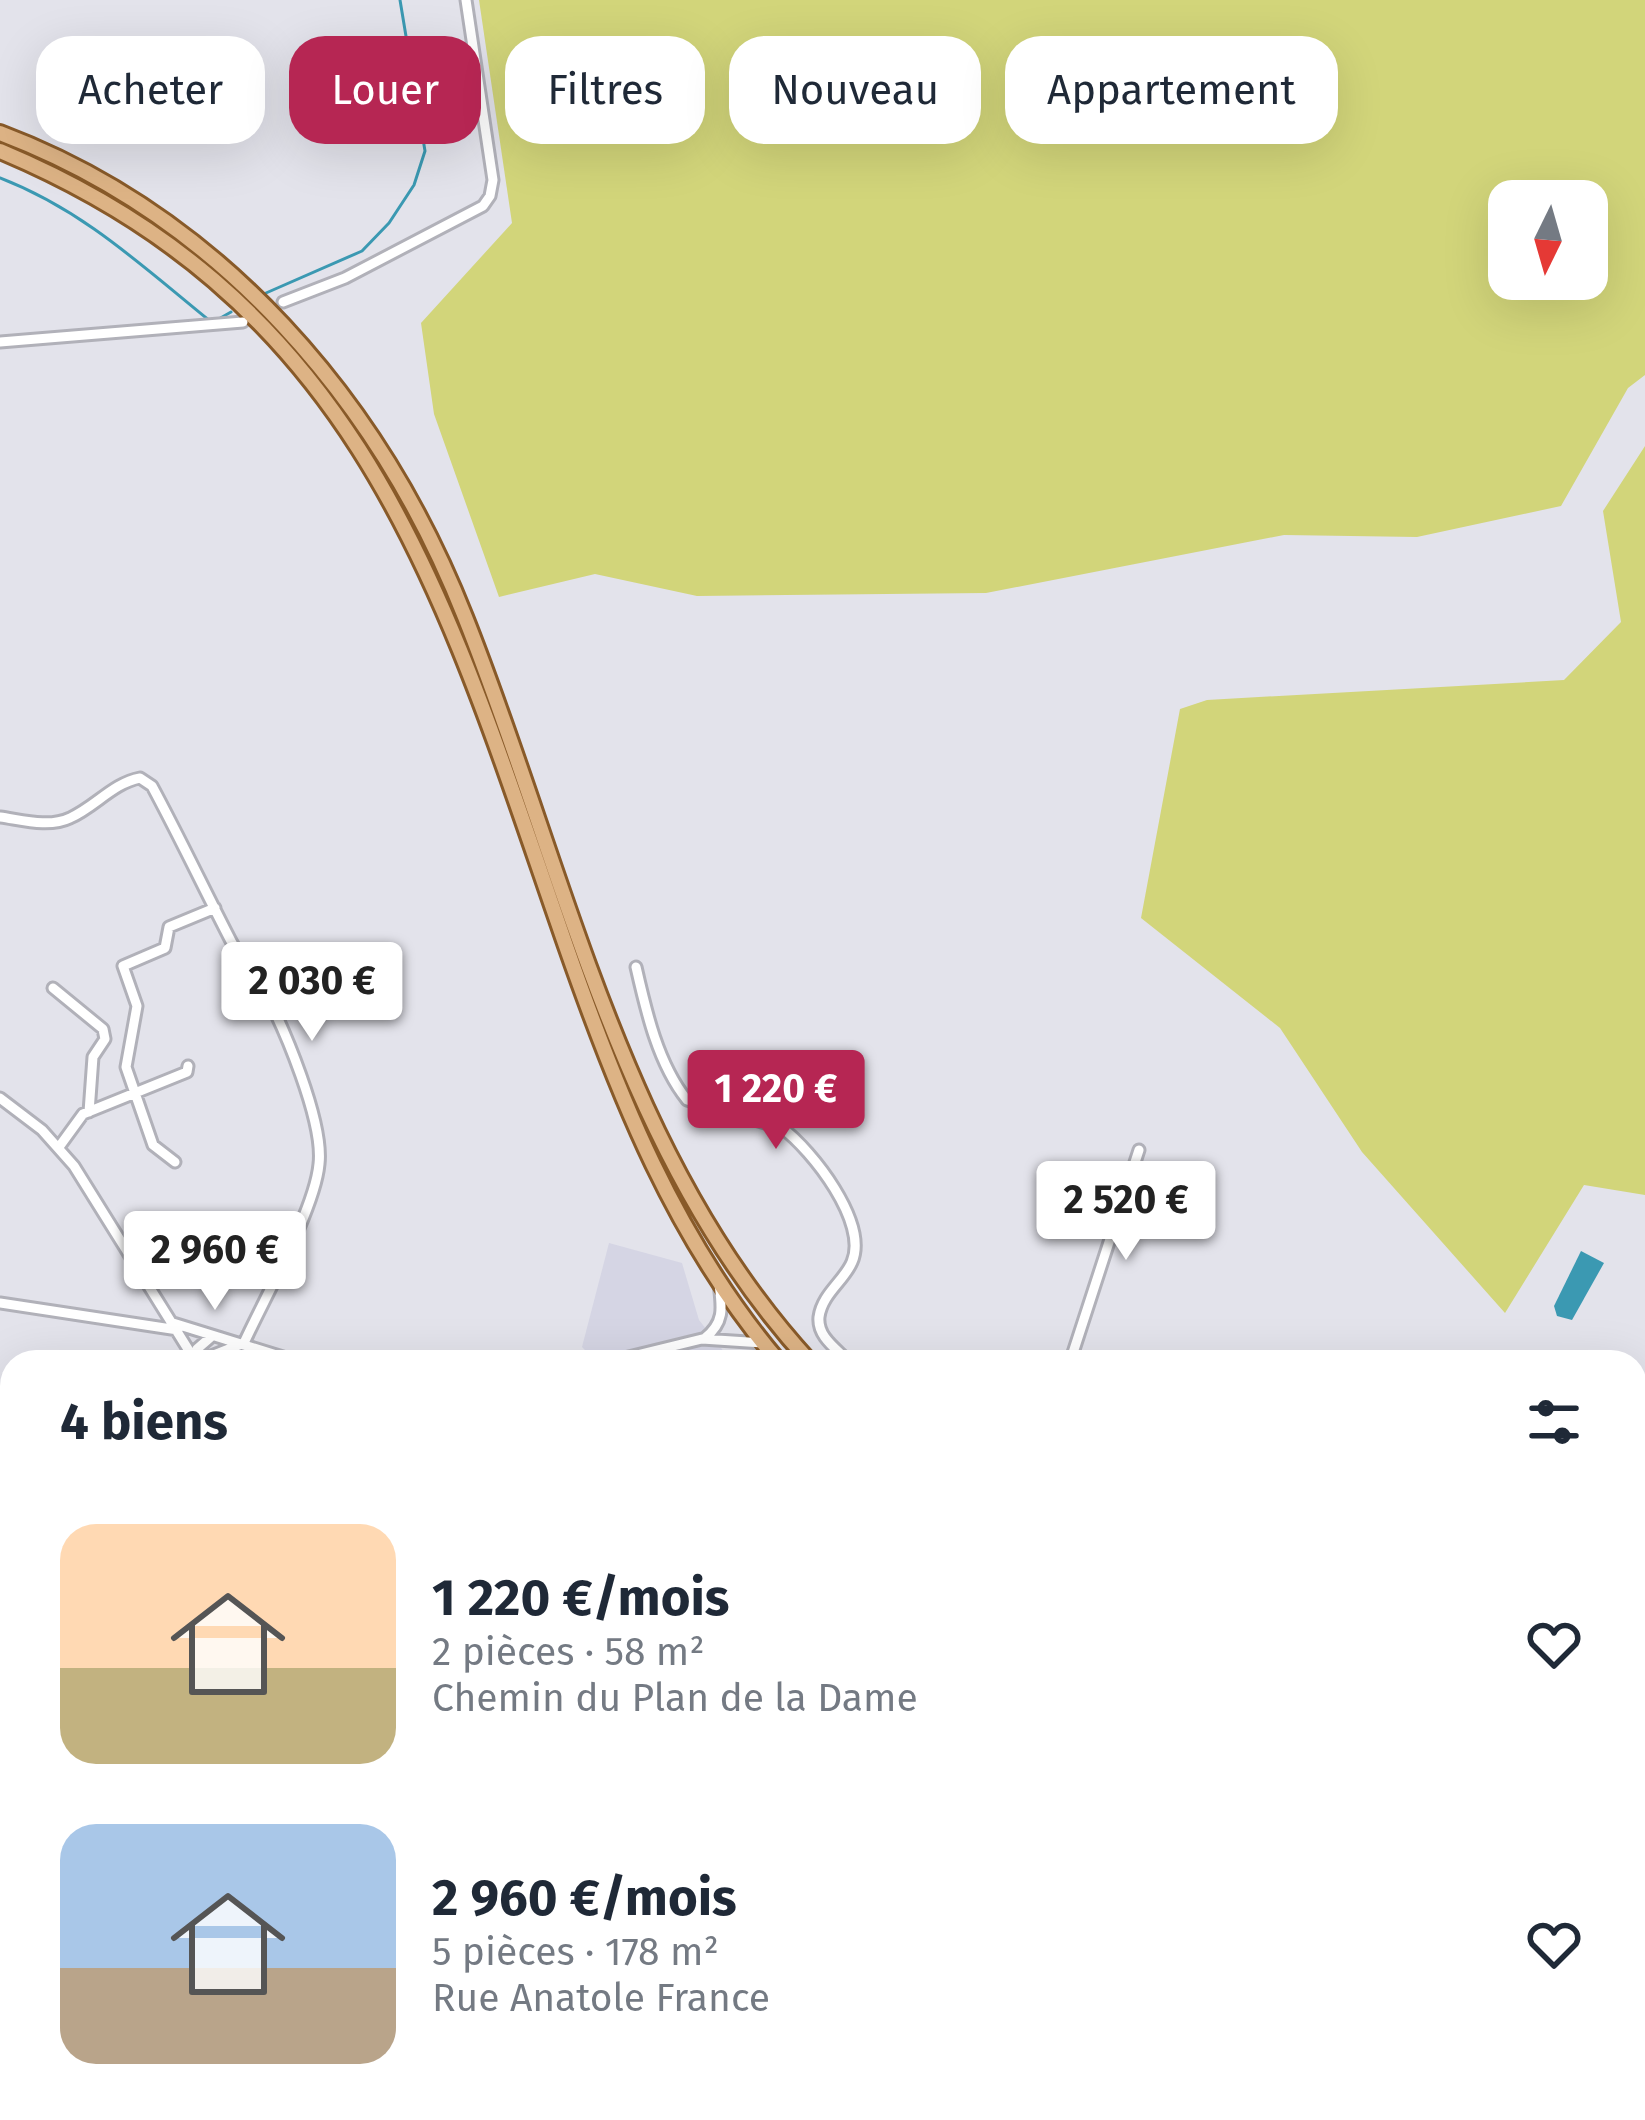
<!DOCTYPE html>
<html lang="fr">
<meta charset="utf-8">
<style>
body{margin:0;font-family:"Fira Sans",sans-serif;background:#f2f2f3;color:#1f2937;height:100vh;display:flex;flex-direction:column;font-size:45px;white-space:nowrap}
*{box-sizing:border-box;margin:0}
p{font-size:39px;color:#747a83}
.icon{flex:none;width:66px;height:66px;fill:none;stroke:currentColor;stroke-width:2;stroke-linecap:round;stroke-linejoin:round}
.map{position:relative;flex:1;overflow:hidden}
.details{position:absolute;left:0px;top:1350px;width:1647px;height:771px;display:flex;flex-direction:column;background:#fff;border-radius:36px 36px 0 0;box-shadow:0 12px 48px #0002}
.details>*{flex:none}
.top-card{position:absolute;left:36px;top:36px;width:1575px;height:108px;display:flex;gap:24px}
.needle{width:78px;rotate:185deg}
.buttons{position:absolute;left:1488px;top:180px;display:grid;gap:24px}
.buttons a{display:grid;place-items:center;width:120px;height:120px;border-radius:24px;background:#fff;box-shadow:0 12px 48px #0002;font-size:60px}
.price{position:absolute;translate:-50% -102px;padding:0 27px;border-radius:12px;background:#fff;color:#222;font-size:39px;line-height:78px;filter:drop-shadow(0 3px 6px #0008)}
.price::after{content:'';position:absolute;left:50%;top:72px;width:36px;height:27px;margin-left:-18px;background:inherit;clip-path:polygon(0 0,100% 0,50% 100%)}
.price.current{background:#b62653;color:#fff}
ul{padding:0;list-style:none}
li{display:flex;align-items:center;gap:36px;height:300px;padding:0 60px}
li span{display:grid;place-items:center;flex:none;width:336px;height:240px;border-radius:36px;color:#555}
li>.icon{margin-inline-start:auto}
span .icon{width:144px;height:144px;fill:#fffc;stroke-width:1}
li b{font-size:51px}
h2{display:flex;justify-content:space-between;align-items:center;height:144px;padding:0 60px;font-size:51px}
.tag{padding:0 42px;border-radius:36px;background:#fff;box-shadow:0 12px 48px #0002;font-size:42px;line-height:108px}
.tag.current{background:#b62653;color:#fff}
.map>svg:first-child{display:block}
.built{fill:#d5d5e4}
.green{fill:#d2d57a;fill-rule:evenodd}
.water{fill:#3b99b2}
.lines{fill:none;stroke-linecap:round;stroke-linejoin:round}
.stream{stroke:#3b99b2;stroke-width:3}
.minor-casing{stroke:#b1b1b9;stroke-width:15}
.tertiary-casing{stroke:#b1b1b9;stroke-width:16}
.secondary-casing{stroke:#b1b1b9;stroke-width:18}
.primary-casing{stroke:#885a29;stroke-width:20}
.minor{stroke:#fff;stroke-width:9}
.tertiary{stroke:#fff;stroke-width:10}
.secondary{stroke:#fff;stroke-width:12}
.primary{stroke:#ddb385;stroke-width:14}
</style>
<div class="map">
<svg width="1645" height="2120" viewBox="0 0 1645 2120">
<rect width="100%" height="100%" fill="#e3e3eb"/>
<path class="built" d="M 609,1243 L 682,1263 L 699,1320 L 732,1362 L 597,1362 L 582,1347 Z
M 0,1650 L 12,1651 L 12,1774 L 0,1772 Z
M 1635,1794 L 1645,1798 L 1645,2120 L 1363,2120 L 1351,2109 L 1635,2109 Z
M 254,2109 L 847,2109 L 848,2112 L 840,2120 L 289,2120 L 255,2114 Z
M 1200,2109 L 1324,2109 L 1336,2120 L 1213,2120 Z"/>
<path class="green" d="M 479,0 L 1645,0 L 1645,375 L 1628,388 L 1561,506 L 1417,537 L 1284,535 L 986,593 L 697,596 L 595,574 L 499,597 L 434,414 L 421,323 L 512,223 ZM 1587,201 L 1587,279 L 1509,279 L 1509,201 Z
M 1645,446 L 1645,1195 L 1584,1185 L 1505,1313 L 1362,1152 L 1280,1028 L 1141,918 L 1180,709 L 1207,700 L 1564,680 L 1621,622 L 1603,511 Z
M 1635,1449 L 1645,1453 L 1645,1570 L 1636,1575 Z"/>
<path class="water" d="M 1581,1251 L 1604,1263 L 1572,1320 L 1557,1316 L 1554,1306 Z"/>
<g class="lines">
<path class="stream" d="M 0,178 C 83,210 142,266 210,321
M 266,293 L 362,251 L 389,223 L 414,185 L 425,151 L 400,0
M 217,320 L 231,312
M 8,337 L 184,322"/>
<defs>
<path id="minor" d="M 283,302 L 345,278 L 483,206 L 490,196 L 493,180 L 466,0
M 0,342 L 243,322
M 0,817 C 22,820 49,828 70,818 C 95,807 113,783 140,778 L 152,786 C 180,838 205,891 232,943 C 241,959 254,973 263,989 C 284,1027 324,1122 319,1164 C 315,1209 264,1299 244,1343
M 636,967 C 646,1011 658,1064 687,1100 L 782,1128 C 812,1150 869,1223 852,1262 C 844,1281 822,1294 819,1317 C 817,1337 837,1349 849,1362
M 53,988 L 103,1029 L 105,1039 L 93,1057 L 89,1112
M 0,1098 L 42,1130 L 74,1166 L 196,1362
M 59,1147 L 83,1114 L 187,1072 L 188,1066
M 175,1162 L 153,1145 L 126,1067 L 137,1006 L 123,966 L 165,948 L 169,927 L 215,908
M 0,1303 L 178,1330
M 173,1323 L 299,1362
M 705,1338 C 725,1322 722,1307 719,1284
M 196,1362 L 239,1345
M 196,1362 L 197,1349 L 212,1336
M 608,1362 L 702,1339 L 763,1343
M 1070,1362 L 1139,1150
M 0,1425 L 12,1430
M 1635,1425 L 1645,1428
M 0,1534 L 12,1511
M 0,1574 L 12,1580
M 0,1720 L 12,1719
M 318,2109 L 321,2120
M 409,2109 L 411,2120
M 899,2109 L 902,2120
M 1136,2109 L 1141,2120
M 1192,2109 L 1203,2120
M 1320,2109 L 1322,2120
M 452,2120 L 453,2109
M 855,2120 L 891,2109
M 1099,2120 L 1134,2109
M 1350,2120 L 1352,2109"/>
<path id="tertiary" d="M 0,2045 L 12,2053
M 147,2109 L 244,2120"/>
<path id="secondary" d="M 0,1444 L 12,1450
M 0,1455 L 12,1461
M 1635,1772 L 1645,1773"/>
<path id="primary" d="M 0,133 C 220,216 380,401 465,617 C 566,870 620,1156 810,1362
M 0,151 C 368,305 446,601 566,946 C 618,1095 675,1240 779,1362
M 1635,1668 L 1645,1672
M 1635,1692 L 1645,1695"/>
</defs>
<use href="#minor" class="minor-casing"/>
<use href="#tertiary" class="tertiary-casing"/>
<use href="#secondary" class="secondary-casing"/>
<use href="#primary" class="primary-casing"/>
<use href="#minor" class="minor"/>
<use href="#tertiary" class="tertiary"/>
<use href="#secondary" class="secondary"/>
<use href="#primary" class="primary"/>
</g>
</svg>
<div class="buttons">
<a><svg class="needle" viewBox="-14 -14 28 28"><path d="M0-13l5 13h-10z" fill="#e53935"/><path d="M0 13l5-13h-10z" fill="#747a83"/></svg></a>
</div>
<b class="price" style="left:312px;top:1044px">2 030 €</b>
<b class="price current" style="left:776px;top:1152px">1 220 €</b>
<b class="price" style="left:1126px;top:1263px">2 520 €</b>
<b class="price" style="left:215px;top:1313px">2 960 €</b>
<div class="top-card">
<a class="tag">Acheter</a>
<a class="tag current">Louer</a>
<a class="tag">Filtres</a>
<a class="tag">Nouveau</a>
<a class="tag">Appartement</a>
</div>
<section class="details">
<h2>4 biens<svg class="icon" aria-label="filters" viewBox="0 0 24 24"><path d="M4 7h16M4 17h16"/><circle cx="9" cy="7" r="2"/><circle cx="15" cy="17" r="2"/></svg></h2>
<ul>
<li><span style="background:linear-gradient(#ffd9b3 60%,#c2b280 0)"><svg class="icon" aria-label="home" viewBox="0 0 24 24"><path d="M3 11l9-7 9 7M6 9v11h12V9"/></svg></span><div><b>1 220 €/mois</b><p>2 pièces · 58 m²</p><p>Chemin du Plan de la Dame</p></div><svg class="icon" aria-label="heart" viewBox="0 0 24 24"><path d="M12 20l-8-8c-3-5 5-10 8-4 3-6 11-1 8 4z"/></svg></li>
<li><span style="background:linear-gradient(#a9c7e8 60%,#b9a48a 0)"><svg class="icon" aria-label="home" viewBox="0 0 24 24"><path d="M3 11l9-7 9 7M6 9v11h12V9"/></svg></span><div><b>2 960 €/mois</b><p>5 pièces · 178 m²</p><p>Rue Anatole France</p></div><svg class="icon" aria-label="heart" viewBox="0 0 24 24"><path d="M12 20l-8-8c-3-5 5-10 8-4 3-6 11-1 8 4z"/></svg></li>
</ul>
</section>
</div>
